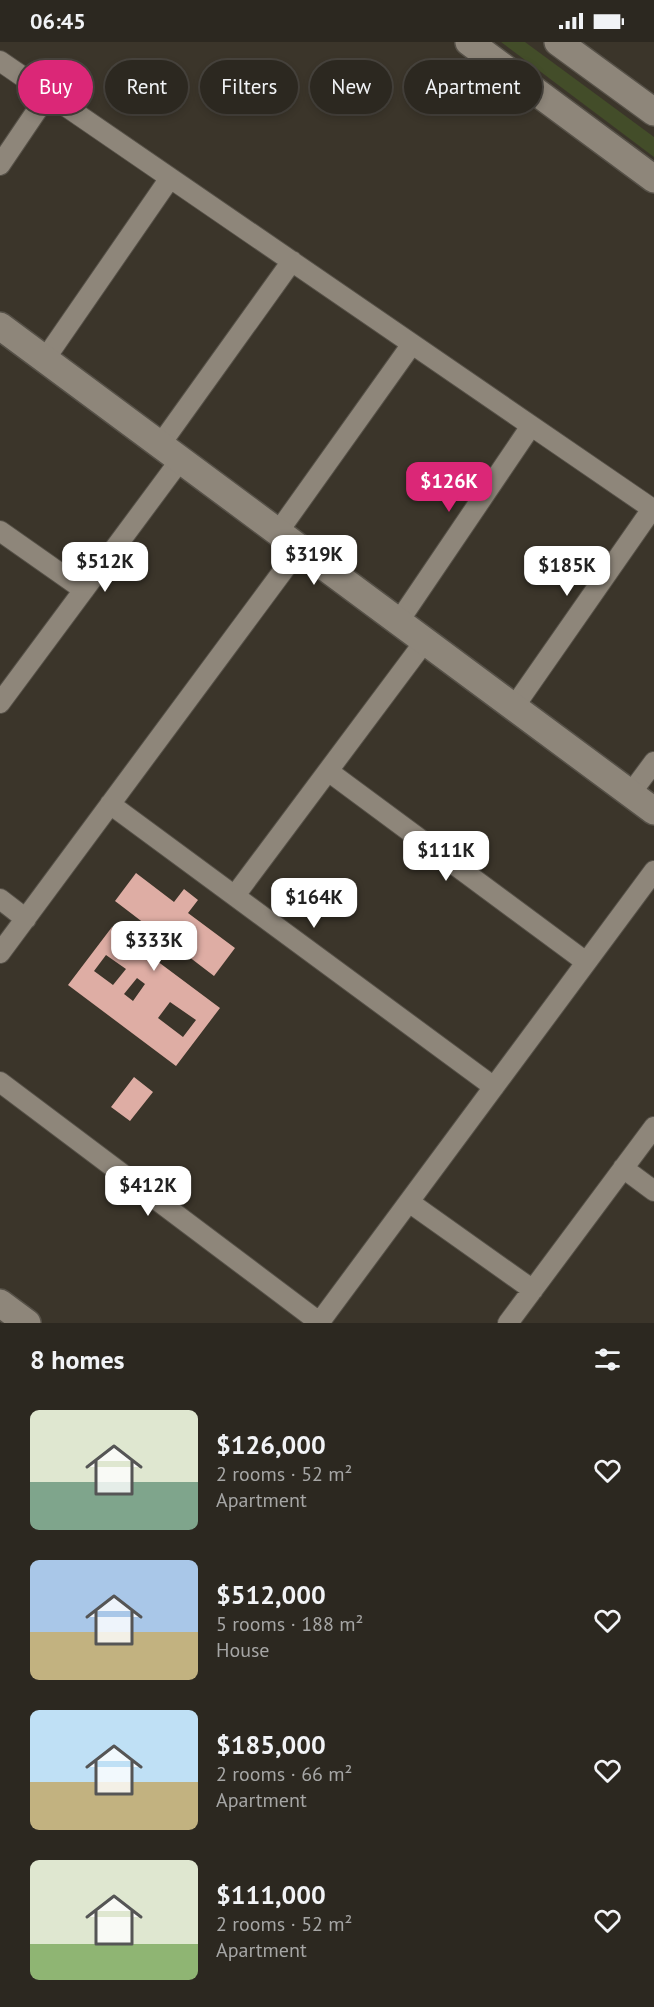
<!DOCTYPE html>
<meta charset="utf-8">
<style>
body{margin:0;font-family:"PT Sans",sans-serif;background:#343029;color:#f1f3f6;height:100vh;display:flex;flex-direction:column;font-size:22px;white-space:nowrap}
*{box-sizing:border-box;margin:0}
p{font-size:20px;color:#a6a6a5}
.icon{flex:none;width:33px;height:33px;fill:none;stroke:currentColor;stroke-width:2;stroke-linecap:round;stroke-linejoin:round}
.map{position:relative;height:1281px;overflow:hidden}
.sheet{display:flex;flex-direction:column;background:#2c2820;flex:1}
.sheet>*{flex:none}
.banner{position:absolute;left:18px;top:18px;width:618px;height:54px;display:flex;gap:12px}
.price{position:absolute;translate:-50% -51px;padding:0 14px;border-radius:12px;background:#fff;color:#222;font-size:20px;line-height:39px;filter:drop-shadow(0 2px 3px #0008)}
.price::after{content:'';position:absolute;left:50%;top:36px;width:18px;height:14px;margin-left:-9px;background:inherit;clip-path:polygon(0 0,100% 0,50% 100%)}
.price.current{background:#db2777;color:#fff}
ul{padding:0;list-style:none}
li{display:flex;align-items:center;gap:18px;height:150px;padding:0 30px}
li span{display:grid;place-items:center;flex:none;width:168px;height:120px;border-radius:9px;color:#555}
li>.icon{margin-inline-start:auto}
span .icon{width:72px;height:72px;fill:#fffc;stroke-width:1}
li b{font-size:26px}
h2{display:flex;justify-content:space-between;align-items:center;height:72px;padding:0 30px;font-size:26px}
.chip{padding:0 21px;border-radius:27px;background:#2c2820;box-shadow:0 3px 9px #0003,0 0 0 2px #48443e;font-size:21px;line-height:54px}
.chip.current{background:#db2777;color:#fff}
.status{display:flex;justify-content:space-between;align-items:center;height:42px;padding:0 30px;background:#2c2820;direction:ltr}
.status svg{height:16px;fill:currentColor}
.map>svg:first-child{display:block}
.green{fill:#434d29}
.building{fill:#deada4;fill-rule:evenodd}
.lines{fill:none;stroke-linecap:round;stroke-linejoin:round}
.street-casing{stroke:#565148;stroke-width:22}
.secondary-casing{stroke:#565148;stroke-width:30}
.street{stroke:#8e867a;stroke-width:20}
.secondary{stroke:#8e867a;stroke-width:27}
</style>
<div class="status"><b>06:45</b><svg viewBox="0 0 49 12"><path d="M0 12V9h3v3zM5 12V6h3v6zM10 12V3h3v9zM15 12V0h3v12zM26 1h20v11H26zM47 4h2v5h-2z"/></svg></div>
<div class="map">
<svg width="654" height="1281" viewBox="0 0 654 1281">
<rect width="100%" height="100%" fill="#3b352a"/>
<path class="green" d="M 501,0 L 525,0 L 654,95 L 654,115 Z"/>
<path class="building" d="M 136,831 L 174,860 L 184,847 L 198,858 L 188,871 L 235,906 L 214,934 L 167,898 L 153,916 L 220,966 L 176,1024 L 68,943 L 112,885 L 140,905 L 153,888 L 115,859 ZM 106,913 L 126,927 L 113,943 L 94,929 ZM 137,936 L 145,942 L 133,959 L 124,952 ZM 170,960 L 196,978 L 183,995 L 158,976 Z
M 134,1035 L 153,1050 L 130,1079 L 111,1065 Z"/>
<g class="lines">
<defs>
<path id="street" d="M 0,19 L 654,468
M 0,123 L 48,52
M 45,317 L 170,136
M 160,403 L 292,219
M 0,489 L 84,548
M 278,490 L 412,302
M 399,579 L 531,384
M 0,661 L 181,417
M 514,665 L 652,467
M 328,729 L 586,920
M 631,751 L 654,720
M 110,762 L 494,1045
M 236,852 L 425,599
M 0,857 L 26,877
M 0,911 L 300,506
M 0,1040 L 319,1280
M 623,1126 L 654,1149
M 409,1160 L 533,1248
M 319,1281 L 654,829
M 508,1281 L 654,1085"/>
<path id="secondary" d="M 469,0 L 654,137
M 558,0 L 654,70
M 0,284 L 654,769
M 0,1261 L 27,1281"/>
</defs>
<use href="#street" class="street-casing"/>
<use href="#secondary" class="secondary-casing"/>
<use href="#street" class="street"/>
<use href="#secondary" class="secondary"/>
</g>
</svg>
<b class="price current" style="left:449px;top:471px">$126K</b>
<b class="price" style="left:314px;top:544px">$319K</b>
<b class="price" style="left:105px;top:551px">$512K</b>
<b class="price" style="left:567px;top:555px">$185K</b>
<b class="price" style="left:446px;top:840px">$111K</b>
<b class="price" style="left:314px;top:887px">$164K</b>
<b class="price" style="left:154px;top:930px">$333K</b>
<b class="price" style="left:148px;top:1175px">$412K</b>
<div class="banner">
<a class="chip current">Buy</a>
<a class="chip">Rent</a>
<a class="chip">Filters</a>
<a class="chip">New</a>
<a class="chip">Apartment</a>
</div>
</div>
<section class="sheet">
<h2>8 homes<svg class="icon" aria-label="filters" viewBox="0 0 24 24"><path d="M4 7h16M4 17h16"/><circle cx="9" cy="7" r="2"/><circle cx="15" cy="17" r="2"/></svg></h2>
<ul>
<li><span style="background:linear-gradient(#dfe7d0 60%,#7fa58c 0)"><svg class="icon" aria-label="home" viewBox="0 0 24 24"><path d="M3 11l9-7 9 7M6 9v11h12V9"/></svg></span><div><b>$126,000</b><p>2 rooms · 52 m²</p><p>Apartment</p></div><svg class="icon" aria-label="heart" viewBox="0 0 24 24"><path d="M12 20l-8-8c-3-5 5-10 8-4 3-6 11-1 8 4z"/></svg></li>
<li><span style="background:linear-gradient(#a9c7e8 60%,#c2b280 0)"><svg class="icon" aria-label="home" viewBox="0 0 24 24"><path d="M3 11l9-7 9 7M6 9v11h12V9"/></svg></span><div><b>$512,000</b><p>5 rooms · 188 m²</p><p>House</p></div><svg class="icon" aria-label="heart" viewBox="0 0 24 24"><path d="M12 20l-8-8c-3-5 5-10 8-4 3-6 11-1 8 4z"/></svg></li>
<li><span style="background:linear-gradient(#bfe0f5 60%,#c2b280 0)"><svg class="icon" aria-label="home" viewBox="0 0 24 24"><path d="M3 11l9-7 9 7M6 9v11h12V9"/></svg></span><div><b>$185,000</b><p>2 rooms · 66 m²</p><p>Apartment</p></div><svg class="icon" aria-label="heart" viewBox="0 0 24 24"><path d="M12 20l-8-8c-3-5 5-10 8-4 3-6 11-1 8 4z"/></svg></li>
<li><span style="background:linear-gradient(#dfe7d0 70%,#8fb573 0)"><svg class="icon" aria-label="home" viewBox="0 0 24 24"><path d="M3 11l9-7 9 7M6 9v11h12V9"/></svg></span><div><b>$111,000</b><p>2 rooms · 52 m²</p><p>Apartment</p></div><svg class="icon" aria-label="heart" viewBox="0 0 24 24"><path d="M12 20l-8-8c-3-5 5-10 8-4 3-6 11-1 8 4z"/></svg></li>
</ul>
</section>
